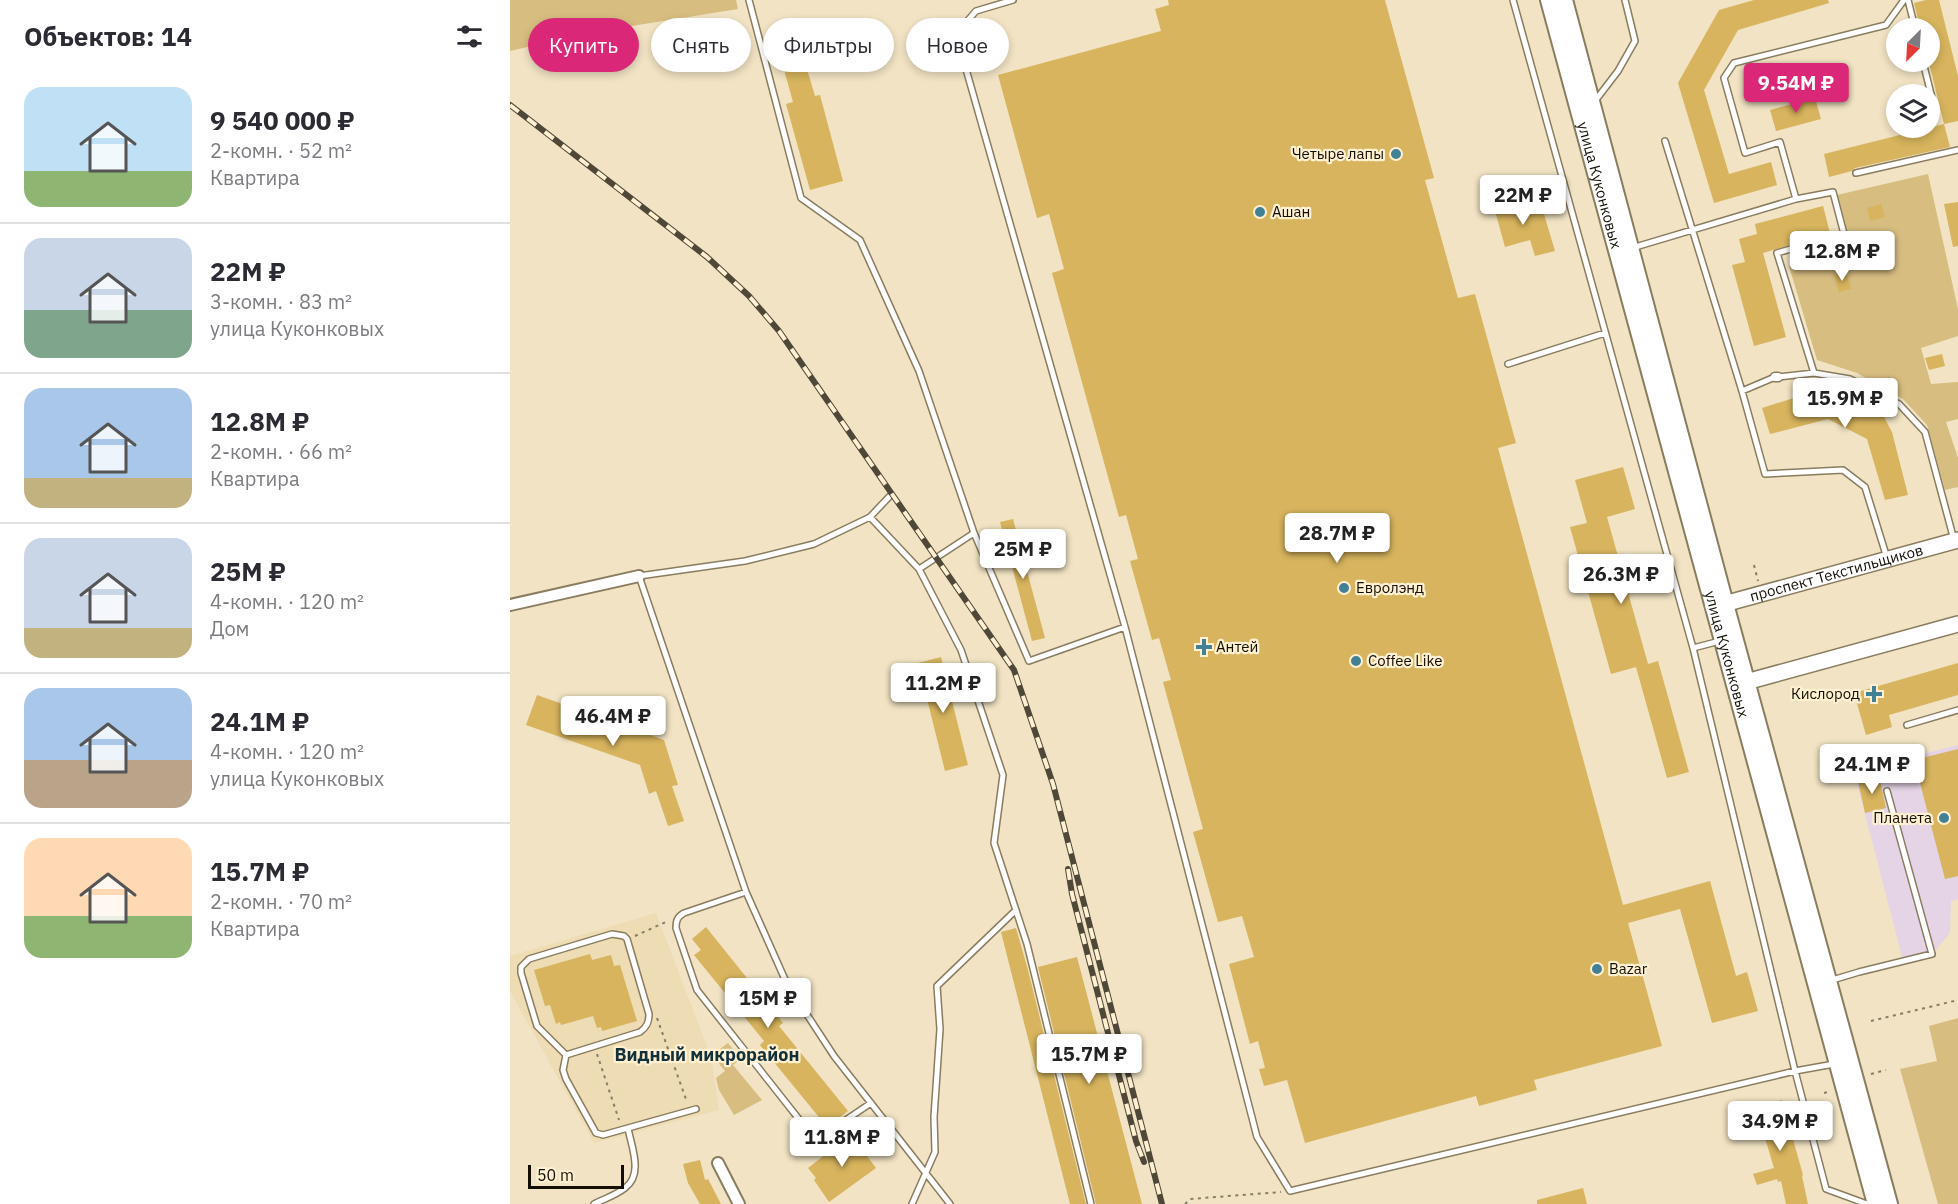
<!DOCTYPE html>
<html lang="ru">
<meta charset="utf-8">
<style>
body{margin:0;font-family:"IBM Plex Sans",sans-serif;background:#f7f7f7;color:#2b2b33;height:100vh;display:flex;flex-direction:column;font-size:22px;white-space:nowrap}
*{box-sizing:border-box;margin:0}
p{font-size:20px;color:#7c7c81}
.icon{flex:none;width:33px;height:33px;fill:none;stroke:currentColor;stroke-width:2;stroke-linecap:round;stroke-linejoin:round}
.map{position:relative;flex:1;overflow:hidden}
.side{display:flex;flex-direction:column;background:#fff;width:510px}
.side>*{flex:none}
.hud{position:absolute;left:18px;top:18px;width:570px;height:54px;display:flex;gap:12px}
.needle{width:39px;rotate:204deg}
.controls{position:absolute;left:1376px;top:18px;display:grid;gap:12px}
.controls a{display:grid;place-items:center;width:54px;height:54px;border-radius:50%;background:#fff;box-shadow:0 3px 9px #0003;font-size:30px}
.scale{position:absolute;left:18px;bottom:15px;width:96px;box-sizing:border-box;padding-left:6px;border:3px solid #130f05;border-top:0;font-size:16px;line-height:21px;white-space:nowrap;color:#130f05;-webkit-text-stroke:4px #fef0d0;paint-order:stroke}
.price{position:absolute;translate:-50% -51px;padding:0 14px;border-radius:6px;background:#fff;color:#222;font-size:20px;line-height:39px;filter:drop-shadow(0 2px 3px #0008)}
.price::after{content:'';position:absolute;left:50%;top:36px;width:18px;height:14px;margin-left:-9px;background:inherit;clip-path:polygon(0 0,100% 0,50% 100%)}
.price.on{background:#db2777;color:#fff}
ul{padding:0;list-style:none}
li{display:flex;align-items:center;gap:18px;height:150px;padding:0 24px}
li+li{border-top:2px solid #e1e1e2}
li span{display:grid;place-items:center;flex:none;width:168px;height:120px;border-radius:18px;color:#555}
li>.icon{margin-inline-start:auto}
span .icon{width:72px;height:72px;fill:#fffc;stroke-width:1}
li b{font-size:26px}
h2{display:flex;justify-content:space-between;align-items:center;height:72px;padding:0 24px;font-size:26px}
.tag{padding:0 21px;border-radius:27px;background:#fff;box-shadow:0 3px 9px #0003;font-size:21px;line-height:54px}
.tag.on{background:#db2777;color:#fff}
main{display:flex;flex:1;min-height:0}
.map>svg:first-child{display:block}
.commercial{fill:#e5d4e6}
.built{fill:#eddcb4}
.green{fill:#d7bd80}
.building{fill:#d7b45d}
.lines{fill:none;stroke-linecap:round;stroke-linejoin:round}
.service-casing{stroke:#897c5f;stroke-width:8}
.pedestrian-casing{stroke:#897c5f;stroke-width:11}
.minor-casing{stroke:#897c5f;stroke-width:14}
.secondary-casing{stroke:#897c5f;stroke-width:18}
.primary-casing{stroke:#897c5f;stroke-width:20}
.path{stroke:#867d67;stroke-width:2;stroke-dasharray:3 4.5;stroke-linecap:butt}
.service{stroke:#fff;stroke-width:5}
.pedestrian{stroke:#fff;stroke-width:8}
.minor{stroke:#fff;stroke-width:10}
.secondary{stroke:#fff;stroke-width:15}
.primary{stroke:#fff;stroke-width:16}
.rail-casing{stroke:#4f4838;stroke-width:6}
.rail{stroke:#fef0d0;stroke-width:4;stroke-dasharray:11;stroke-linecap:butt}
.poi-dot{fill:#428096;stroke:#fef0d0;stroke-width:2}
.labels{text-anchor:middle;stroke-width:4.5;stroke-linejoin:round;paint-order:stroke}
.poi-label{font-size:15px;fill:#130f05;stroke:#fef0d0;text-anchor:start}
.street-label{font-size:15px;fill:#130f05;stroke:#fef0d0}
.quarter-label{font-size:18px;font-weight:bold;fill:#13313b;stroke:#fef0d0}
</style>
<main>
<section class="side">
<h2>Объектов: 14<svg class="icon" aria-label="filters" viewBox="0 0 24 24"><path d="M4 7h16M4 17h16"/><circle cx="9" cy="7" r="2"/><circle cx="15" cy="17" r="2"/></svg></h2>
<ul>
<li><span style="background:linear-gradient(#bfe0f5 70%,#8fb573 0)"><svg class="icon" aria-label="home" viewBox="0 0 24 24"><path d="M3 11l9-7 9 7M6 9v11h12V9"/></svg></span><div><b>9 540 000 ₽</b><p>2-комн. · 52 m²</p><p>Квартира</p></div></li>
<li><span style="background:linear-gradient(#c9d6e8 60%,#7fa58c 0)"><svg class="icon" aria-label="home" viewBox="0 0 24 24"><path d="M3 11l9-7 9 7M6 9v11h12V9"/></svg></span><div><b>22M ₽</b><p>3-комн. · 83 m²</p><p>улица Куконковых</p></div></li>
<li><span style="background:linear-gradient(#a9c7e8 75%,#c2b280 0)"><svg class="icon" aria-label="home" viewBox="0 0 24 24"><path d="M3 11l9-7 9 7M6 9v11h12V9"/></svg></span><div><b>12.8M ₽</b><p>2-комн. · 66 m²</p><p>Квартира</p></div></li>
<li><span style="background:linear-gradient(#c9d6e8 75%,#c2b280 0)"><svg class="icon" aria-label="home" viewBox="0 0 24 24"><path d="M3 11l9-7 9 7M6 9v11h12V9"/></svg></span><div><b>25M ₽</b><p>4-комн. · 120 m²</p><p>Дом</p></div></li>
<li><span style="background:linear-gradient(#a9c7e8 60%,#b9a48a 0)"><svg class="icon" aria-label="home" viewBox="0 0 24 24"><path d="M3 11l9-7 9 7M6 9v11h12V9"/></svg></span><div><b>24.1M ₽</b><p>4-комн. · 120 m²</p><p>улица Куконковых</p></div></li>
<li><span style="background:linear-gradient(#ffd9b3 65%,#8fb573 0)"><svg class="icon" aria-label="home" viewBox="0 0 24 24"><path d="M3 11l9-7 9 7M6 9v11h12V9"/></svg></span><div><b>15.7M ₽</b><p>2-комн. · 70 m²</p><p>Квартира</p></div></li>
</ul>
</section>
<div class="map">
<svg width="1448" height="1204" viewBox="0 0 1448 1204">
<rect width="100%" height="100%" fill="#f1e3c3"/>
<path class="commercial" d="M 1448,745 L 1448,899 L 1441,901 L 1440,933 L 1422,954 L 1393,961 L 1344,771 Z"/>
<path class="built" d="M 146,913 L 201,1057 L 209,1110 L 84,1143 L 0,991 L 0,956 Z"/>
<path class="green" d="M 0,0 L 226,0 L 228,9 L 78,33 L 0,51 Z
M 1418,174 L 1448,309 L 1448,336 L 1411,348 L 1421,384 L 1448,382 L 1448,419 L 1436,422 L 1448,458 L 1448,487 L 1435,490 L 1417,425 L 1393,399 L 1347,373 L 1307,360 L 1279,266 L 1340,250 L 1327,195 Z
M 1448,1018 L 1448,1204 L 1428,1204 L 1390,1069 L 1427,1061 L 1419,1026 Z
M 218,1043 L 231,1059 L 223,1065 L 252,1100 L 224,1115 L 209,1090 L 206,1078 L 215,1071 L 202,1055 Z"/>
<path class="building" d="M 658,0 L 875,0 L 924,178 L 915,180 L 948,298 L 965,294 L 1006,443 L 988,448 L 1113,905 L 1200,881 L 1226,976 L 1237,972 L 1248,1011 L 1202,1023 L 1170,909 L 1118,923 L 1152,1046 L 1024,1080 L 1027,1090 L 969,1106 L 966,1096 L 795,1143 L 777,1080 L 754,1086 L 749,1069 L 755,1068 L 748,1041 L 740,1044 L 719,964 L 744,957 L 732,916 L 708,922 L 683,832 L 693,829 L 653,682 L 661,680 L 649,638 L 642,640 L 620,561 L 628,559 L 616,515 L 609,517 L 542,273 L 554,269 L 539,214 L 527,218 L 488,75 L 651,31 L 645,9 L 659,5 Z
M 1244,0 L 1318,0 L 1319,3 L 1228,30 L 1194,90 L 1219,174 L 1261,162 L 1267,185 L 1204,203 L 1168,83 L 1209,10 Z
M 1416,0 L 1429,0 L 1448,76 L 1448,121 L 1434,124 L 1419,63 L 1419,28 L 1410,28 L 1404,3 Z
M 289,42 L 305,96 L 310,95 L 333,181 L 300,190 L 276,104 L 283,102 L 268,48 Z
M 1305,98 L 1311,119 L 1266,131 L 1260,110 Z
M 1434,124 L 1440,147 L 1345,168 L 1342,171 L 1319,177 L 1314,154 Z
M 999,195 L 1004,212 L 1031,204 L 1045,251 L 1025,256 L 1020,240 L 995,247 L 982,200 Z
M 1448,202 L 1448,246 L 1443,247 L 1434,204 Z
M 1371,204 L 1375,217 L 1360,221 L 1357,208 Z
M 1313,206 L 1320,233 L 1253,253 L 1276,337 L 1244,346 L 1222,265 L 1235,262 L 1229,239 L 1247,234 L 1245,224 Z
M 1336,272 L 1341,289 L 1329,292 L 1324,275 Z
M 1432,354 L 1435,366 L 1419,370 L 1415,358 Z
M 1309,390 L 1323,390 L 1352,400 L 1374,417 L 1382,432 L 1398,495 L 1375,500 L 1357,439 L 1318,419 L 1260,434 L 1252,408 Z
M 1113,467 L 1125,509 L 1097,517 L 1138,664 L 1148,661 L 1179,772 L 1157,778 L 1126,667 L 1101,674 L 1060,527 L 1077,523 L 1065,480 Z
M 503,519 L 535,638 L 522,641 L 490,522 Z
M 431,657 L 458,765 L 435,771 L 408,663 Z
M 1448,663 L 1448,695 L 1379,715 L 1382,727 L 1356,735 L 1344,693 Z
M 27,695 L 154,740 L 168,785 L 162,786 L 174,821 L 158,826 L 146,791 L 139,794 L 130,765 L 16,725 Z
M 1448,749 L 1448,876 L 1435,879 L 1404,760 Z
M 1369,776 L 1376,808 L 1355,813 L 1348,781 Z
M 196,927 L 273,1023 L 269,1026 L 338,1111 L 317,1127 L 250,1045 L 254,1041 L 184,955 L 191,950 L 182,939 Z
M 506,928 L 518,970 L 576,1204 L 560,1204 L 491,932 Z
M 80,954 L 82,960 L 101,955 L 104,966 L 110,965 L 127,1021 L 92,1031 L 91,1027 L 87,1028 L 83,1016 L 51,1025 L 50,1022 L 46,1024 L 40,1005 L 35,1006 L 24,970 Z
M 567,957 L 632,1204 L 586,1204 L 528,967 Z
M 1272,1100 L 1293,1175 L 1292,1176 L 1298,1204 L 1276,1204 L 1271,1181 L 1268,1182 L 1267,1179 L 1247,1185 L 1243,1174 L 1264,1168 L 1255,1138 L 1248,1140 L 1242,1118 L 1249,1116 L 1246,1107 Z
M 341,1135 L 345,1140 L 347,1138 L 359,1154 L 357,1156 L 366,1168 L 319,1202 L 304,1180 L 306,1178 L 298,1168 Z
M 190,1160 L 195,1180 L 198,1179 L 211,1204 L 190,1204 L 178,1183 L 173,1164 Z
M 1073,1188 L 1077,1204 L 1027,1204 L 1027,1200 Z"/>
<g class="lines">
<defs>
<path id="service" d="M 239,0 L 291,198 L 350,240 L 409,371 L 464,533 L 519,661 L 615,627 L 747,1137 L 780,1191 L 1285,1071 L 1316,1189 L 1357,1204
M 503,0 L 466,11 L 446,34 L 615,627
M 1003,0 L 1183,648
M 1398,0 L 1405,28
M 1413,62 L 1423,102
M 1085,101 L 1108,71 L 1125,41 L 1115,0
M 1155,141 L 1232,391 L 1255,474 L 1333,470 L 1355,487 L 1377,558
M 1346,173 L 1448,150
M 1286,199 L 1323,192 L 1334,234 L 1267,253 L 1304,373 L 1340,379 L 1389,404 L 1415,432 L 1444,540
M 1122,248 L 1286,199 L 1270,142 L 1235,153 L 1214,78 L 1224,63 L 1376,25 L 1394,0
M 998,364 L 1095,333
M 1268,377 L 1304,373
M 1232,391 L 1265,377
M 379,497 L 360,517 L 304,544 L 235,561 L 129,576 L 236,892 L 277,984 L 324,1056 L 440,1204
M 360,517 L 409,569
M 464,533 L 409,569 L 451,650 L 493,775 L 484,843 L 517,944 L 581,1204
M 1210,641 L 1183,648 L 1285,1071 L 1324,1064
M 1397,725 L 1448,710
M 236,892 L 174,913 C 167,917 166,921 166,928 L 187,990 L 303,1137 L 312,1136 L 361,1103
M 1319,981 L 1349,972 L 1422,954 L 1377,791
M 56,1055 L 27,1026 L 11,973 L 11,967 L 19,959 L 102,934 L 114,936 L 117,939 L 139,1014 C 139,1022 137,1027 130,1032 L 56,1055 L 53,1070 L 56,1079 L 86,1133 L 93,1135 L 118,1128
M 84,1204 C 94,1199 106,1195 115,1188 C 134,1174 121,1146 118,1128 L 186,1109
M 402,1204 L 425,1152 L 424,1117 L 430,1029 L 427,986 L 506,910"/>
<path id="pedestrian" d="M 1265,377 L 1268,377"/>
<path id="minor" d="M 0,605 L 129,576
M 208,1163 L 229,1204"/>
<g id="secondary">
<path id="s1" d="M 1203,607 L 1448,540"/>
<path d="M 1236,682 L 1448,624"/>
</g>
<g id="primary">
<path id="s2" d="M 1039,0 L 1366,1204"/>
<path d="M 1054,0 L 1215,604 L 1379,1204"/>
</g>
</defs>
<use href="#service" class="service-casing"/>
<use href="#pedestrian" class="pedestrian-casing"/>
<use href="#minor" class="minor-casing"/>
<use href="#secondary" class="secondary-casing"/>
<use href="#primary" class="primary-casing"/>
<path class="path" d="M 1244,565 L 1248,581
M 125,936 L 158,921
M 147,1018 L 177,1102
M 1361,1021 L 1448,1000
M 87,1054 L 109,1120
M 1361,1074 L 1376,1070
M 1314,1093 L 1321,1091
M 675,1204 L 680,1199 L 771,1192"/>
<use href="#service" class="service"/>
<use href="#pedestrian" class="pedestrian"/>
<use href="#minor" class="minor"/>
<use href="#secondary" class="secondary"/>
<use href="#primary" class="primary"/>
<defs>
<path id="rail" d="M 0,105 L 197,257 L 239,296 L 269,331 L 504,670 L 543,784 L 652,1204
M 558,869 L 562,894 L 626,1141 L 634,1162"/>
</defs>
<use href="#rail" class="rail-casing"/>
<use href="#rail" class="rail"/>
</g>
<g class="poi-dot">
<circle cx="886" cy="154" r="6"/>
<circle cx="750" cy="212" r="6"/>
<circle cx="834" cy="588" r="6"/>
<path d="M691 638h6v6h6v6h-6v6h-6v-6h-6v-6h6z"/>
<circle cx="846" cy="661" r="6"/>
<path d="M1361 685h6v6h6v6h-6v6h-6v-6h-6v-6h6z"/>
<circle cx="1434" cy="818" r="6"/>
<circle cx="1087" cy="969" r="6"/>
</g>
<g class="labels">
<g class="poi-label">
<text x="874" y="159" text-anchor="end">Четыре лапы</text>
<text x="762" y="217">Ашан</text>
<text x="846" y="593">Евролэнд</text>
<text x="706" y="652">Антей</text>
<text x="858" y="666">Coffee Like</text>
<text x="1350" y="699" text-anchor="end">Кислород</text>
<text x="1422" y="823" text-anchor="end">Планета</text>
<text x="1099" y="974">Bazar</text>
</g>
<g class="street-label">
<text dy="5" stroke="none"><textPath href="#s2" startOffset="192">улица Куконковых</textPath></text>
<text dy="5" stroke="none"><textPath href="#s1" startOffset="128">проспект Текстильщиков</textPath></text>
<text dy="5" stroke="none"><textPath href="#s2" startOffset="678">улица Куконковых</textPath></text>
</g>
<g class="quarter-label">
<text x="197" y="1061">Видный микрорайон</text>
</g>
</g>
</svg>
<div class="controls">
<a><svg class="needle" viewBox="-14 -14 28 28"><path d="M0-13l5 13h-10z" fill="#e53935"/><path d="M0 13l5-13h-10z" fill="#7c7c81"/></svg></a>
<a><svg class="icon" aria-label="layers" viewBox="0 0 24 24"><path d="M12 4l9 5-9 5-9-5zM3 14l9 5 9-5"/></svg></a>
</div>
<div class="scale">50 m</div>
<b class="price on" style="left:1286px;top:114px">9.54M ₽</b>
<b class="price" style="left:1013px;top:226px">22M ₽</b>
<b class="price" style="left:1332px;top:282px">12.8M ₽</b>
<b class="price" style="left:1335px;top:429px">15.9M ₽</b>
<b class="price" style="left:827px;top:564px">28.7M ₽</b>
<b class="price" style="left:513px;top:580px">25M ₽</b>
<b class="price" style="left:1111px;top:605px">26.3M ₽</b>
<b class="price" style="left:433px;top:714px">11.2M ₽</b>
<b class="price" style="left:103px;top:747px">46.4M ₽</b>
<b class="price" style="left:1362px;top:795px">24.1M ₽</b>
<b class="price" style="left:258px;top:1029px">15M ₽</b>
<b class="price" style="left:579px;top:1085px">15.7M ₽</b>
<b class="price" style="left:1270px;top:1152px">34.9M ₽</b>
<b class="price" style="left:332px;top:1168px">11.8M ₽</b>
<div class="hud">
<a class="tag on">Купить</a>
<a class="tag">Снять</a>
<a class="tag">Фильтры</a>
<a class="tag">Новое</a>
</div>
</div>
</main>
